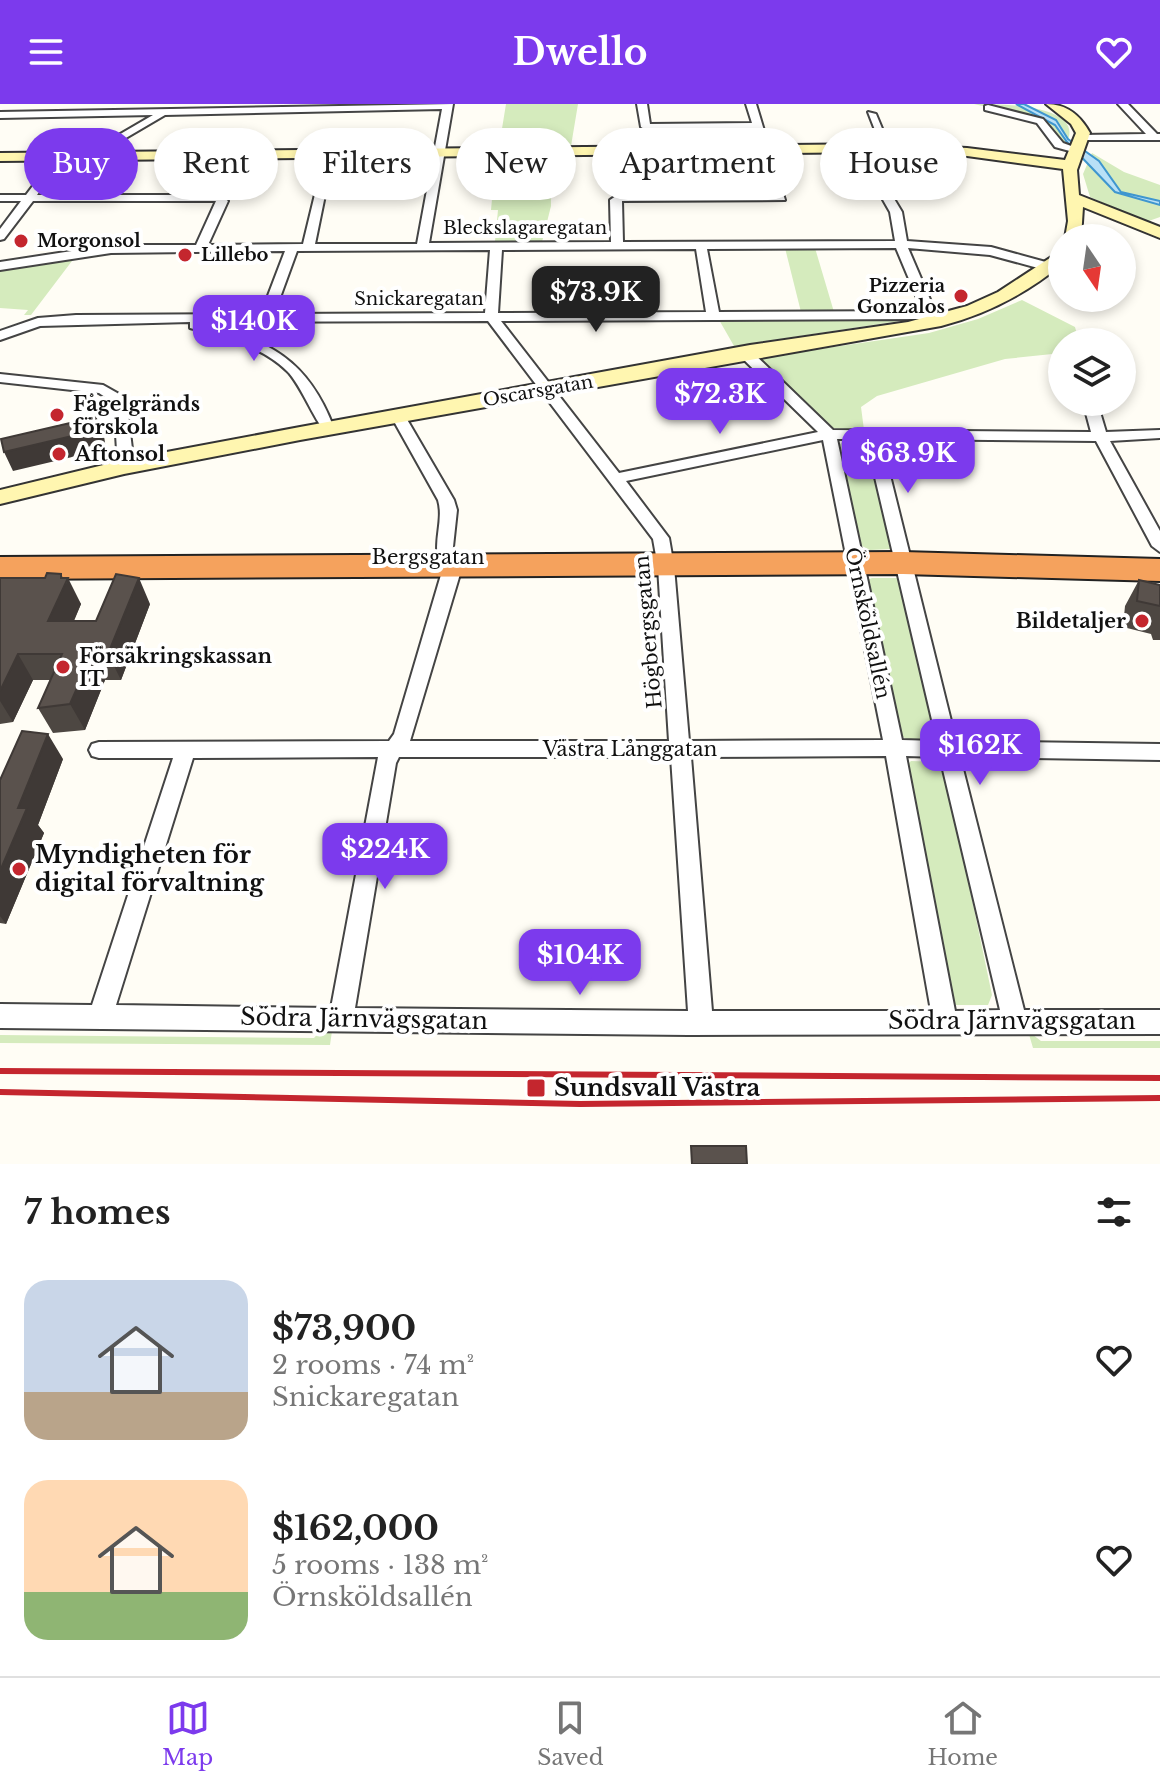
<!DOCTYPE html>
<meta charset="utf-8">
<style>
body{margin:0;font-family:"Libre Baskerville",serif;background:#f6f6f6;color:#222;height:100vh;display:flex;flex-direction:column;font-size:30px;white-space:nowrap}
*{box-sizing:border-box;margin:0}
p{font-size:26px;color:#767676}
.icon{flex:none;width:44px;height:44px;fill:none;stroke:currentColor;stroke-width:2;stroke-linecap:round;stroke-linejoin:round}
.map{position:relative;height:1060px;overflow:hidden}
.details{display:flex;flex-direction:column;background:#fff;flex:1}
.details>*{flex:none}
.top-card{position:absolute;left:24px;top:24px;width:1112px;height:72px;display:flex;gap:16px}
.needle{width:52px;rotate:167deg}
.tools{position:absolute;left:1048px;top:120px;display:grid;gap:16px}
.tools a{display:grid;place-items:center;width:88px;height:88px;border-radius:50%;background:#fff;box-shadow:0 4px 12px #0003;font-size:40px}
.price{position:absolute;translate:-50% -68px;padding:0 18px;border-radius:16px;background:#7c3aed;color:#fff;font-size:26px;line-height:52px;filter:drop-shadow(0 2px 4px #0008)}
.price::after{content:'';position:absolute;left:50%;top:48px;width:24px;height:18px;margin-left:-12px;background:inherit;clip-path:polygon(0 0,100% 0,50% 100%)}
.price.on{background:#222;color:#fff}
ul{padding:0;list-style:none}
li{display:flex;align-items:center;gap:24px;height:200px;padding:0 24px}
li span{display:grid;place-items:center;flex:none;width:224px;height:160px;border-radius:24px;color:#555}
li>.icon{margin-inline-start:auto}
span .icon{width:96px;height:96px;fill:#fffc;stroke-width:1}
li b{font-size:34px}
h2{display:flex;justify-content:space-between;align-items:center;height:96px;padding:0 24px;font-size:34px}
.chip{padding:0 28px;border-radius:36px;background:#fff;box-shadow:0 4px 12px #0003;font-size:28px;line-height:72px}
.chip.on{background:#7c3aed;color:#fff}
header{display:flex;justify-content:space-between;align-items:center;height:104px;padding:0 24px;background:#7c3aed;color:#fff;font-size:36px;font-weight:800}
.menu{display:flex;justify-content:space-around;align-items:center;height:112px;border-top:2px solid #e0e0e0;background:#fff;font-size:22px;color:#767676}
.menu a{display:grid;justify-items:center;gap:4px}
.menu .on{color:#7c3aed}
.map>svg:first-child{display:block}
.green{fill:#d5ebbd}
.pitch{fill:#e6f2cf}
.water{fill:#b9e0f7;stroke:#3f96cf;stroke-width:2}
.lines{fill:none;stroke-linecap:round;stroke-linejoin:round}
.street-casing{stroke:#444;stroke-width:4}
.secondary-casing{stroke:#333;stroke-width:4}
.highway-casing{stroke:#222;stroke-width:4}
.street{fill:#fff;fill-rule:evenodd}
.secondary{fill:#fff6b0;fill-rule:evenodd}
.highway{fill:#f5a25d;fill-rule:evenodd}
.rail{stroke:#c4262e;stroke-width:6}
.wall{fill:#4d4742}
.shaded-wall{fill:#3f3936}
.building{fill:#5a524d;stroke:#3f3936;stroke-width:2}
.poi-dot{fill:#c4262e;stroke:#fff;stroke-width:3}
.labels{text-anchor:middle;stroke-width:8;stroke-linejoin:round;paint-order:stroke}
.far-street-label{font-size:18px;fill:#111;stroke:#fff}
.far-poi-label{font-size:18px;font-weight:bold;fill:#111;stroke:#fff;text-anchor:start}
.poi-label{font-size:20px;font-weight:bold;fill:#111;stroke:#fff;text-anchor:start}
.street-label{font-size:20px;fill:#111;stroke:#fff}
.near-poi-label{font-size:24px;font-weight:bold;fill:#111;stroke:#fff;text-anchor:start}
.near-street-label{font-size:24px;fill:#111;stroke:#fff}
</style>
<header><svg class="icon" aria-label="menu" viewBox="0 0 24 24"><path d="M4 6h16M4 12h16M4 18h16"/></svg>Dwello<svg class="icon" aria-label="heart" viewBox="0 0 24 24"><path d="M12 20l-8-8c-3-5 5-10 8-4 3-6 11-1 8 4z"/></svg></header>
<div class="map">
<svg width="1160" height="1060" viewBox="0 0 1160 1060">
<rect width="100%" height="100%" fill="#fffdf5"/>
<path class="green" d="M 506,0 L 578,0 L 571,42 L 499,43 Z
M 974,0 C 1000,0 1088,0 1066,40 L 1041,16 Z
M 1092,49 L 1124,68 L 1160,81 L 1160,113 L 1146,118 L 1090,93 L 1083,70 Z
M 496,52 L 550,52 L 551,102 L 542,138 L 495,137 L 498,106 L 491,106 Z
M 785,144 L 815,144 L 834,208 L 801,208 Z
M 75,153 L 31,211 L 24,211 L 28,206 L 0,204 L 0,165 Z
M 1022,196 L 1075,223 L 1079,238 L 1062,238 L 1062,249 L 1005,255 L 877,292 L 861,303 L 864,326 L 830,324 L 759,254 L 929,229 L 978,215 Z
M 718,214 L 913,215 L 734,242 Z
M 847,335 L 860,336 L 870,342 L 892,445 L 870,446 L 860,441 L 841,345 L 840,340 Z
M 872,474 L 898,474 L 903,479 L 936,628 L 931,637 L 909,637 L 899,630 L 867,476 Z
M 911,657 L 937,658 L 945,666 L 992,891 L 988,901 L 956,901 L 948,890 L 905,663 Z
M 321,926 L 332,927 L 330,941 L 0,939 L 0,931 L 314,934 Z
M 1028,927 L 1041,937 L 1160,937 L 1160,944 L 1033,944 Z"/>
<path class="pitch" d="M 511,62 L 544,62 L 545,90 L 510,91 Z"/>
<path class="water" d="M 1016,0 L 1024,0 L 1056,16 L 1068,35 L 1099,57 L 1121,88 L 1160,97 L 1160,101 L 1115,88 L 1067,38 L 1055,21 Z"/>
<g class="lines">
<defs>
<path id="street" d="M 453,0 L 429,139 L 611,138 L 610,96 L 616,92 L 774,91 L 754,25 L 646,26 L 641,23 L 637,0 L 647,0 L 650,20 L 752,19 L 746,0 L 756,0 L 785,96 L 622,97 L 623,138 L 895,137 L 890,108 L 854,45 L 859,42 L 864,45 L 902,108 L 907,137 L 991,143 L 1053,160 L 1053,166 L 1049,167 L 990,151 L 908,144 L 935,207 L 931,211 L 941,219 L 934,223 L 919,215 L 501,217 L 619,369 L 818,328 L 740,252 L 738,249 L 745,245 L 750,246 L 833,326 L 1091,328 L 1083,298 L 1097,298 L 1106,328 L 1160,326 L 1160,334 L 1110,337 L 1160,427 L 1160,448 L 1152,442 L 1096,337 L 881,335 L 956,637 L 1160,640 L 1160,656 L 960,653 L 1024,906 L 1160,906 L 1160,930 L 689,931 L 0,924 L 0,900 L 92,901 L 173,654 L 99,654 L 92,652 L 89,646 L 92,640 L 99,638 L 389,637 L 394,630 L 443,464 C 429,444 445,419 438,396 L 391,312 L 393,309 L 398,308 L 405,312 L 454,396 L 457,406 L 452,452 L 459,463 L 460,470 L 410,637 L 669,637 L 658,463 L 653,435 L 488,217 L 200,218 C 269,237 307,254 334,324 L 327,328 C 318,325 301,280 287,267 C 261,242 224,233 190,224 L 190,218 L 40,222 L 0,236 L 0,227 L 38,214 L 76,211 L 261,210 L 285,147 L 111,149 L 0,166 L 0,158 L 111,141 L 196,141 L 216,97 L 33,97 L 4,135 L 0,136 L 0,125 L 21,97 L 0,97 L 0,91 L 26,91 L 57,50 L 66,52 L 37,91 L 220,91 L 228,97 L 208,141 L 303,140 L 325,49 L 334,47 L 315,140 L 417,140 L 442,5 L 165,11 L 90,55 L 86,54 L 86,50 L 153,11 L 0,14 L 0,8 ZM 896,144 L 922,206 L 919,207 L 719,208 L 707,145 ZM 696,145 L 706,208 L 498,209 L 502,146 ZM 490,146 L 485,209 L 274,210 L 297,147 ZM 837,335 L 866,335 L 937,637 L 902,636 ZM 823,336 L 883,636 L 689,637 L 674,463 L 669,434 L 626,377 ZM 886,652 L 931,907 L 712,907 L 691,653 ZM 906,652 L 940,653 L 1000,906 L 955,907 ZM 378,653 L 331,904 L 116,901 L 193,654 ZM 399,653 L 671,653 L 688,907 L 355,904 L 396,659 Z
M 1118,0 L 1128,0 L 1157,30 L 1160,30 L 1160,36 L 1078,36 L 1077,34 L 1082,31 L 1146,30 Z
M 988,1 L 1043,15 L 1063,39 L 1082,46 L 1077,49 L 1055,43 L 1037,19 L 985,6 L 985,2 Z
M 868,8 L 876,10 L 891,46 L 882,44 Z
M 0,270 L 103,281 L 126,294 L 134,362 L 131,365 L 121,365 L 118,362 L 114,299 L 99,289 L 0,278 Z"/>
<path id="secondary" d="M 1046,0 C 1067,0 1080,11 1090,29 L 1077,66 L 1079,91 L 1160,123 L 1160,134 L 1083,103 L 1081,134 L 1065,134 L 1068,117 L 1063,65 L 967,52 L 887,48 L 0,57 L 0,49 L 887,40 L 967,44 L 1065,56 L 1076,29 L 1071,20 Z
M 1062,146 L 1062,160 C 1026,190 987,210 941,222 L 300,336 L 124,370 L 0,400 L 0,386 L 124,356 L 300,323 L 750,241 L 908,218 L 967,202 L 998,188 Z"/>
<path id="highway" d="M 903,448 L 1160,455 L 1160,477 L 903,470 L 0,475 L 0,453 Z"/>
</defs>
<use href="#street" class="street-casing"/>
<use href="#secondary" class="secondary-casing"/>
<use href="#highway" class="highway-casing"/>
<use href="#street" class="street"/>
<use href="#secondary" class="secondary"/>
<use href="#highway" class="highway"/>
<path class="rail" d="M 0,967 L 1160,974
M 0,988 L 580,1000 L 1160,994"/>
</g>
<path class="wall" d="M 0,474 L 63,474 L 81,500 L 74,517 L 96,517 L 150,500 L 121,576 L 105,576 L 85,626 L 53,629 L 38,604 L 50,576 L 33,576 L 13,618 L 0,620 Z
M 1139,476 L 1160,481 L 1160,536 L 1153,536 L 1151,530 L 1123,523 L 1125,502 Z
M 63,655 L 38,721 L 44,729 L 6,820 L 0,819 L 0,676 Z"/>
<path class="shaded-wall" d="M 96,313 L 104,332 L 106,345 L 13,367 L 4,348 Z
M 61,470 L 66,480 L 68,474 L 81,500 L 62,543 L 48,517 L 61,474 Z
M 139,474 L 150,500 L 121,576 L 108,550 Z
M 18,550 L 33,576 L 13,618 L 0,597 L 0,587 Z
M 92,550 L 105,576 L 85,626 L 70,600 Z
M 48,630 L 63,655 L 38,721 L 44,729 L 6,820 L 0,812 L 0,767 L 18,704 Z"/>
<path class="building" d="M 96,313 L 98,326 L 4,348 L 1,335 Z
M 47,469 L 61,470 L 61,474 L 68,474 L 48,517 L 96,517 L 116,470 L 139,474 L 108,550 L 92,550 L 70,600 L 38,604 L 62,550 L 18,550 L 0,587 L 0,474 L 45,474 Z
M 1139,476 L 1160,481 L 1160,502 L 1137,497 Z
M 22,627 L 48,630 L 18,704 L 27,704 L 0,767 L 0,676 Z
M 691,1042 L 746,1042 L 747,1060 L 692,1060 Z"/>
<g class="poi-dot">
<circle cx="21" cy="137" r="8"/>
<circle cx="185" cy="151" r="8"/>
<circle cx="961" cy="192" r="8"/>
<circle cx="57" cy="311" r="8"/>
<circle cx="59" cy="350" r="8"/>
<circle cx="1142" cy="517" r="8"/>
<circle cx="63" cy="563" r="8"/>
<circle cx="19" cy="765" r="8"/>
<rect x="526" y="974" width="20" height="20" rx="4"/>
</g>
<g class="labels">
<g class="far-street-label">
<text x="525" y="130">Bleckslagaregatan</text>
<text x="419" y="201">Snickaregatan</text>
<text transform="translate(538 287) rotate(-10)" y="6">Oscarsgatan</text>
</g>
<g class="far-poi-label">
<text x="37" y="143">Morgonsol</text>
<text x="201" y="157">Lillebo</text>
<text x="945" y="188" text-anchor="end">Pizzeria<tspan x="945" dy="21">Gonzalos</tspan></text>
</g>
<g class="poi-label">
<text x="73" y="307">Fågelgränds<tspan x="73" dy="23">förskola</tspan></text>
<text x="75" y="357">Aftonsol</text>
<text x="1126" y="524" text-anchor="end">Bildetaljer</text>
<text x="79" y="559">Försäkringskassan<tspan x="79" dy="23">IT</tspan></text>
</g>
<g class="street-label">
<text x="428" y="460">Bergsgatan</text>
<text transform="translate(868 519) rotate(78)" y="7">Örnsköldsallén</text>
<text transform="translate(648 528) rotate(-95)" y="7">Högbergsgatan</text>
<text x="630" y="652">Västra Långgatan</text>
</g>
<g class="near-poi-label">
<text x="35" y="759">Myndigheten för<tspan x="35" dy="28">digital förvaltning</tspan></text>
<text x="554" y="992">Sundsvall Västra</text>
</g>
<g class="near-street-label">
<text transform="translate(364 915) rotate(1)" y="8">Södra Järnvägsgatan</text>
<text x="1012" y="925">Södra Järnvägsgatan</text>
</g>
</g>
</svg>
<div class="tools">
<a><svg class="needle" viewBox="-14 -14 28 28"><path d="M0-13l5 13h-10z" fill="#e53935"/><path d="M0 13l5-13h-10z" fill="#767676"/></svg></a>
<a><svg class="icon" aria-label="layers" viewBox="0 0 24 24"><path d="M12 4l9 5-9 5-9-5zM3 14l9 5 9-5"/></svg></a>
</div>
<b class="price on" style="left:596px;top:230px">$73.9K</b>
<b class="price" style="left:254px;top:259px">$140K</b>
<b class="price" style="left:720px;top:332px">$72.3K</b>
<b class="price" style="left:908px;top:391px">$63.9K</b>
<b class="price" style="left:980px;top:683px">$162K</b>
<b class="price" style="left:385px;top:787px">$224K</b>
<b class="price" style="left:580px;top:893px">$104K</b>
<div class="top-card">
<a class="chip on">Buy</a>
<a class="chip">Rent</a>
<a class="chip">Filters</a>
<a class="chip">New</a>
<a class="chip">Apartment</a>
<a class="chip">House</a>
</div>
</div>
<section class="details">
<h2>7 homes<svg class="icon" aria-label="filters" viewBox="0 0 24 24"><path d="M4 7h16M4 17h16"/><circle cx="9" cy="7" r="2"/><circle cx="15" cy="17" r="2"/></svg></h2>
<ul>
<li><span style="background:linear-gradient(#c9d6e8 70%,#b9a48a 0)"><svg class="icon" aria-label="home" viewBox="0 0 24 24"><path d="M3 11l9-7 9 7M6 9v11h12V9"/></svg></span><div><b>$73,900</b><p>2 rooms · 74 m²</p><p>Snickaregatan</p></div><svg class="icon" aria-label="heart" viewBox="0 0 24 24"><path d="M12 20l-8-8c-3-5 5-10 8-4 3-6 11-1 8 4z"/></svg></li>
<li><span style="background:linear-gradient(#ffd9b3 70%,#8fb573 0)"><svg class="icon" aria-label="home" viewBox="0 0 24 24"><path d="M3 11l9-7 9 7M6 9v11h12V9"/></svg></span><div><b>$162,000</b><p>5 rooms · 138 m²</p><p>Örnsköldsallén</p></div><svg class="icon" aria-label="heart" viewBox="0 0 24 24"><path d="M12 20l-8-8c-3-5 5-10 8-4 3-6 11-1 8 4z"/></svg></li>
</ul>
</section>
<nav class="menu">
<a class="on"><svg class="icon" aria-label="map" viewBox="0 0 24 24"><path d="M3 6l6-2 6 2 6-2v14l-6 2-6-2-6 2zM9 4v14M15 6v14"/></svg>Map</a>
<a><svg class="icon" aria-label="saved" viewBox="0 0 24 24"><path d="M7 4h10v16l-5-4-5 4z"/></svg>Saved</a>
<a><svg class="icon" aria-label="home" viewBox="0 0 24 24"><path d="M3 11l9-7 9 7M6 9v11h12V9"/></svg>Home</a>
</nav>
